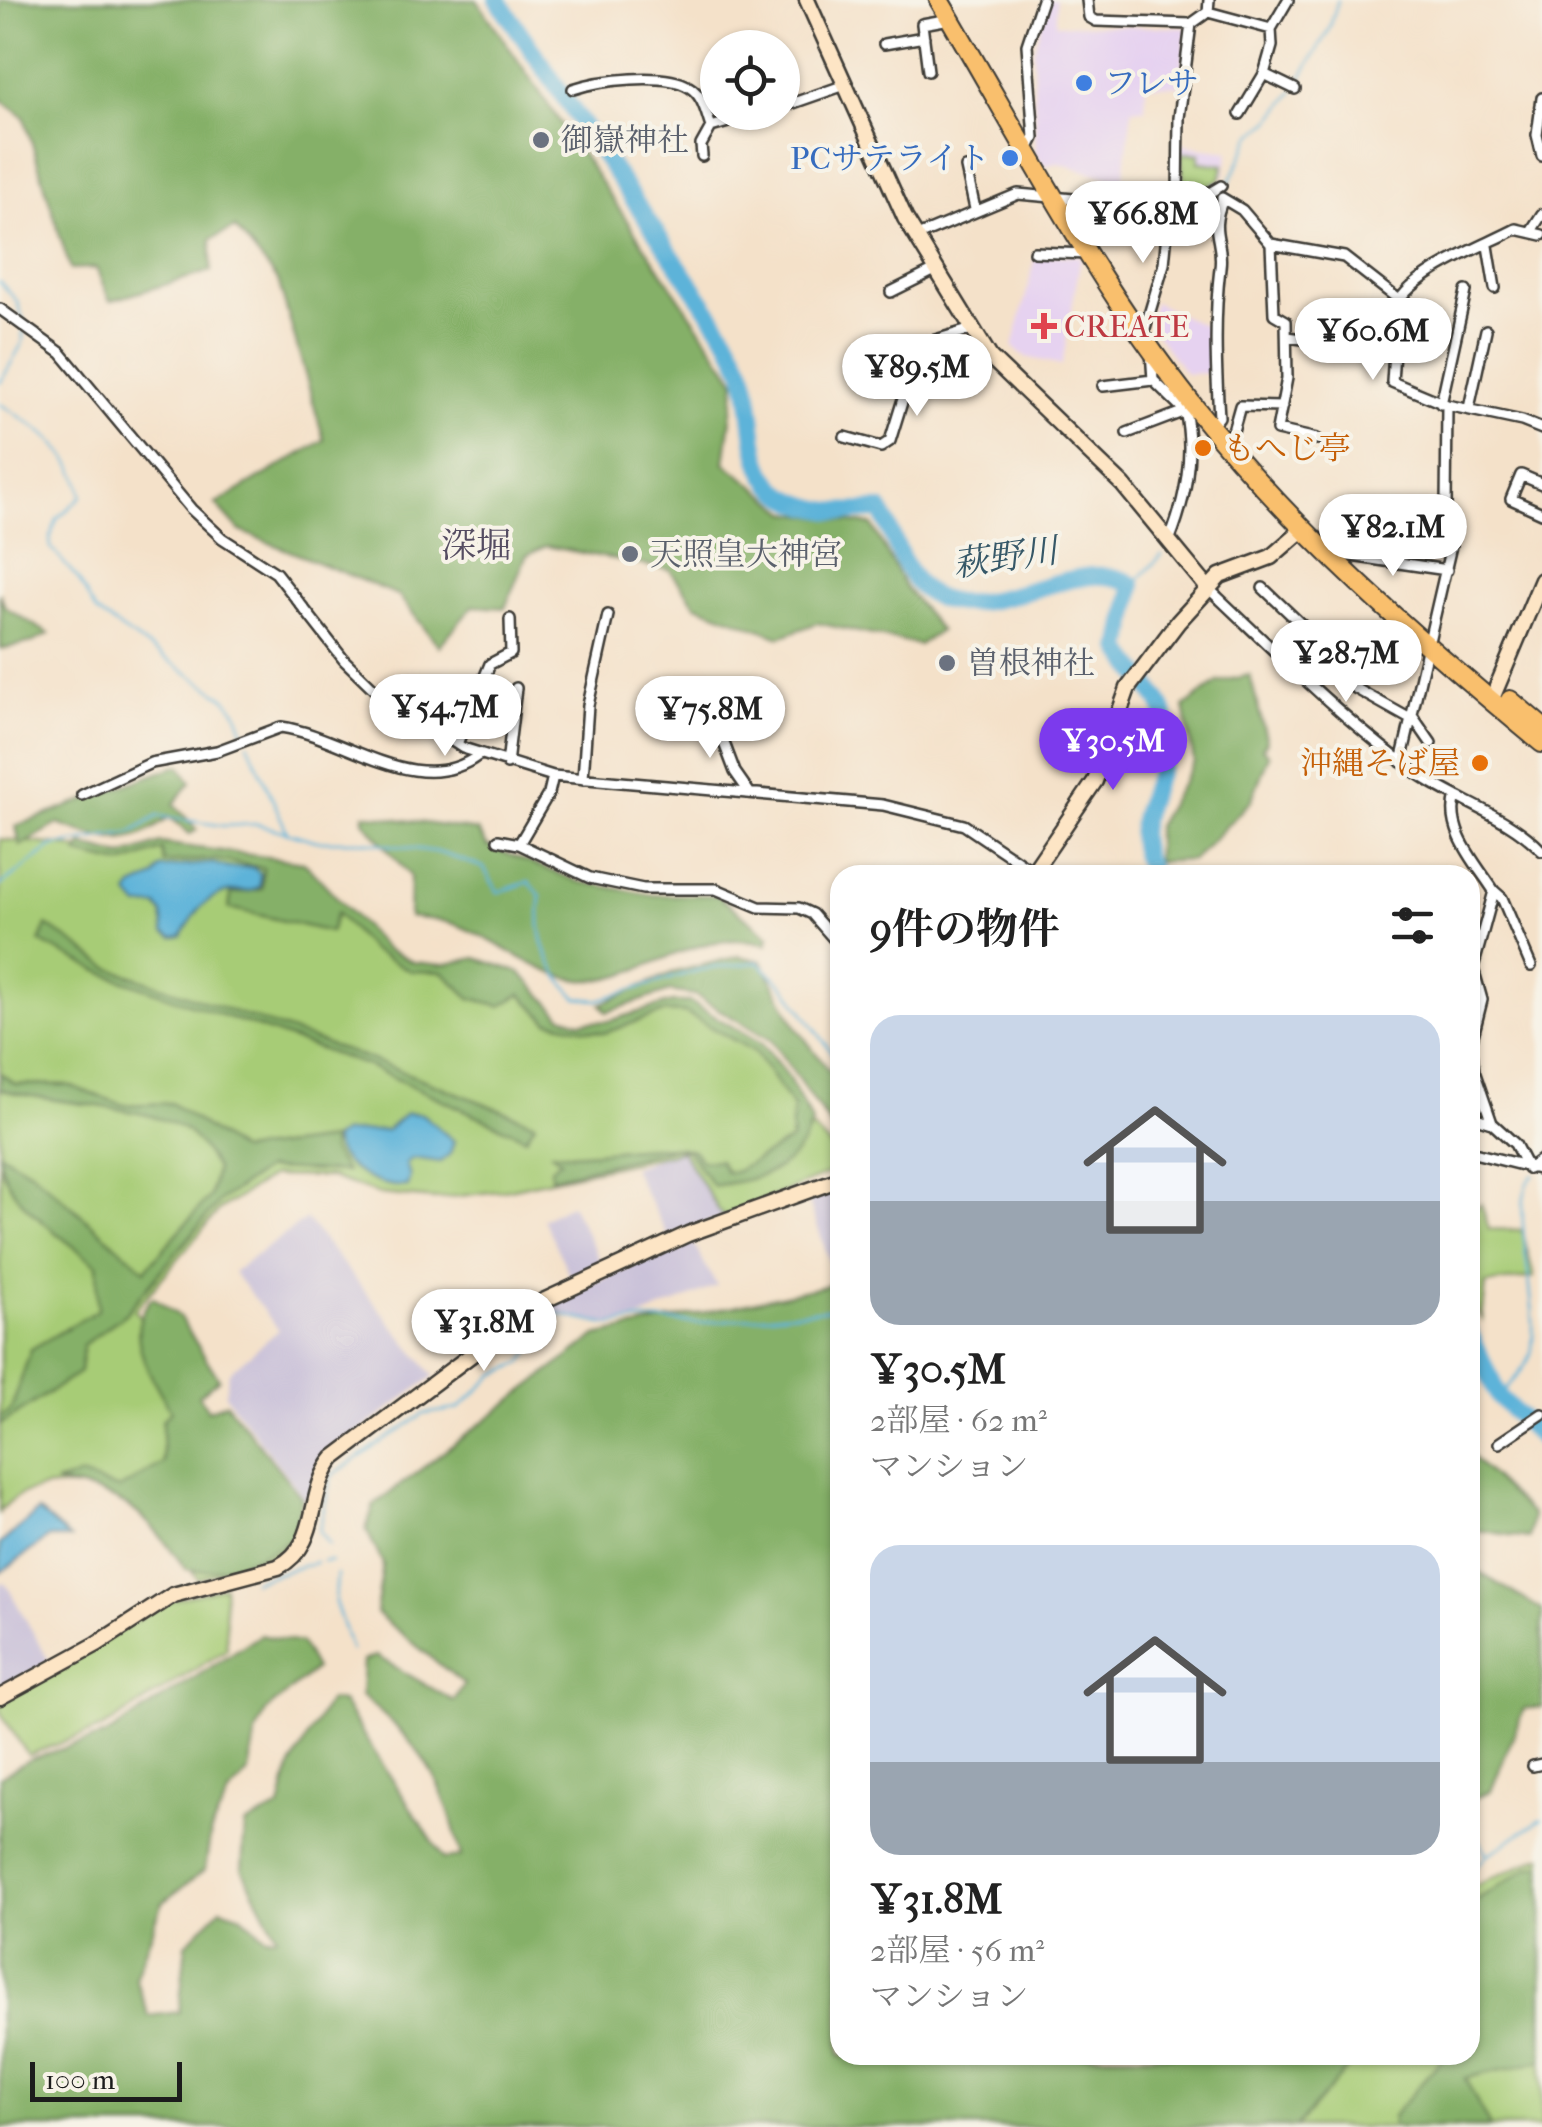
<!DOCTYPE html>
<html lang="ja">
<meta charset="utf-8">
<style>
body{margin:0;font-family:"IM FELL French Canon","Noto Serif JP",serif;background:#f6f6f6;color:#222;height:100vh;display:flex;flex-direction:column;font-size:38px;white-space:nowrap}
*{box-sizing:border-box;margin:0}
p{font-size:32px;color:#767676}
.icon{flex:none;width:55px;height:55px;fill:none;stroke:currentColor;stroke-width:2;stroke-linecap:round;stroke-linejoin:round}
.map{position:relative;flex:1;overflow:hidden}
.sheet{position:absolute;left:830px;top:865px;width:650px;height:1200px;display:flex;flex-direction:column;background:#fff;border-radius:30px;box-shadow:0 2px 8px #0004}
.sheet>*{flex:none}
.fabs{position:absolute;left:700px;top:30px;display:grid;gap:20px}
.fabs a{display:grid;place-items:center;width:100px;height:100px;border-radius:50%;background:#fff;box-shadow:0 2px 8px #0004;font-size:50px}
.scale{position:absolute;left:30px;bottom:25px;width:152px;box-sizing:border-box;padding-left:10px;border:5px solid #1c1c1c;border-top:0;font-size:28px;line-height:35px;white-space:nowrap;color:#1c1c1c;-webkit-text-stroke:8px #f7f3e8;paint-order:stroke}
.price{position:absolute;translate:-50% -85px;padding:0 22px;border-radius:35px;background:#fff;color:#222;font-size:32px;line-height:65px;filter:drop-shadow(0 2px 5px #0008)}
.price::after{content:'';position:absolute;left:50%;top:60px;width:30px;height:22px;margin-left:-15px;background:inherit;clip-path:polygon(0 0,100% 0,50% 100%)}
.price.on{background:#7c3aed;color:#fff}
ul{padding:0;list-style:none}
li{display:grid;align-content:center;gap:20px;height:530px;padding:0 40px}
li span{display:grid;place-items:center;height:310px;border-radius:30px;color:#555}
li>.icon{margin-inline-start:auto}
span .icon{width:180px;height:180px;fill:#fffc;stroke-width:1}
li b{font-size:42px}
h2{display:flex;justify-content:space-between;align-items:center;height:120px;padding:0 40px;font-size:42px}
.map>svg:first-child{display:block}
.built{fill:#e6d2f0}
.industrial{fill:#c8bfd8}
.green{fill:#a7cc76;stroke:#627449;stroke-width:2.5}
.forest{fill:#85b067;stroke:#506642;stroke-width:2.5}
.water{fill:#5db3d9;stroke:#3c687a;stroke-width:2.5}
.lines{fill:none;stroke-linecap:round;stroke-linejoin:round}
.stream{stroke:#5db3d9;stroke-width:2.5}
.river{stroke:#5db3d9;stroke-width:18}
.street-casing{stroke:#3c3a36;stroke-width:14}
.secondary-casing{stroke:#3c3a36;stroke-width:19}
.highway-casing{stroke:#3c3a36;stroke-width:22}
.street{stroke:#fff;stroke-width:9}
.secondary{stroke:#fde5c5;stroke-width:14}
.highway{stroke:#f9bf6d;stroke-width:18}
.shop-dot{fill:#3f7fe0;stroke:#f7f3e8;stroke-width:4}
.worship-dot{fill:#6b7280;stroke:#f7f3e8;stroke-width:4}
.health-dot{fill:#e0444e;stroke:#f7f3e8;stroke-width:4}
.food-dot{fill:#e8710a;stroke:#f7f3e8;stroke-width:4}
.labels{text-anchor:middle;stroke-width:8;stroke-linejoin:round;paint-order:stroke}
.shop-label{font-size:32px;fill:#366cbe;stroke:#f7f3e8;text-anchor:start}
.worship-label{font-size:32px;fill:#5b616d;stroke:#f7f3e8;text-anchor:start}
.health-label{font-size:32px;fill:#be3a42;stroke:#f7f3e8;text-anchor:start}
.food-label{font-size:32px;fill:#c56008;stroke:#f7f3e8;text-anchor:start}
.neighbourhood-label{font-size:35px;fill:#554d62;stroke:#f7f3e8}
.water-label{font-size:35px;font-style:italic;fill:#365868;stroke:#f7f3e8}
</style>
<div class="map">
<svg width="1542" height="2127" viewBox="0 0 1542 2127">
<rect width="100%" height="100%" fill="#f7f3e8"/>
<filter id="ink" filterUnits="userSpaceOnUse"><feTurbulence type="fractalNoise" baseFrequency=".01" numOctaves="2"/><feDisplacementMap in="SourceGraphic" scale="20" xChannelSelector="R" yChannelSelector="G"/><feConvolveMatrix kernelMatrix="1 2 1 2 8 2 1 2 1" color-interpolation-filters="sRGB"/></filter>
<filter id="wash" filterUnits="userSpaceOnUse"><feTurbulence type="fractalNoise" baseFrequency=".0048" numOctaves="4" result="noise"/><feDisplacementMap in="SourceGraphic" scale="40" xChannelSelector="R" yChannelSelector="G"/><feGaussianBlur stdDeviation="2.25" result="paint"/><feColorMatrix in="noise" values="0 0 0 0 0 0 0 0 0 0 0 0 0 0 0 0 0 1.4 0 .05"/><feComposite in="paint" operator="in"/></filter>
<g filter="url(#wash)">
<rect width="100%" height="100%" fill="#f4e1c9"/>
<path class="built" d="M 1049,0 L 1056,0 L 1056,24 L 1187,28 L 1180,86 L 1146,85 L 1145,109 L 1132,109 L 1122,190 L 1113,179 L 1058,163 L 1044,166 L 1036,154 L 1033,51 Z
M 1180,144 L 1229,152 L 1225,173 L 1215,187 L 1182,189 Z
M 1036,255 L 1081,256 L 1062,365 L 1026,357 L 1013,347 Z
M 1154,302 L 1205,326 L 1212,373 L 1186,374 L 1149,325 Z"/>
<path class="industrial" d="M 675,1151 L 682,1151 L 723,1217 L 668,1236 L 632,1168 Z
M 840,1186 L 840,1263 L 831,1266 L 808,1199 Z
M 571,1204 L 603,1266 L 572,1280 L 543,1219 Z
M 306,1219 L 434,1376 L 330,1453 L 317,1473 L 309,1504 L 225,1395 L 229,1372 L 279,1330 L 233,1272 Z
M 691,1239 L 717,1286 L 637,1319 L 608,1324 L 555,1312 L 550,1303 Z
M 5,1582 L 50,1663 L 0,1690 L 0,1584 Z"/>
<path class="green" d="M 1181,153 L 1200,154 L 1199,162 L 1224,165 L 1220,179 L 1206,188 L 1184,188 Z
M 0,839 L 61,845 L 128,862 L 163,848 L 296,867 L 360,933 L 411,968 L 474,964 L 561,1019 L 582,1024 L 607,1025 L 663,1007 L 687,1007 L 756,1045 L 807,1123 L 840,1156 L 840,1169 L 723,1217 L 682,1151 L 500,1191 L 435,1199 L 379,1194 L 330,1177 L 272,1176 L 219,1210 L 135,1310 L 210,1419 L 304,1525 C 287,1563 236,1565 198,1579 C 183,1558 169,1533 151,1515 C 120,1484 24,1472 0,1513 Z
M 1481,1204 L 1489,1229 L 1522,1230 L 1534,1277 L 1486,1284 L 1482,1319 L 1470,1295 L 1470,1212 Z
M 224,1586 L 227,1649 L 103,1728 L 28,1755 L 0,1712 L 0,1703 L 168,1601 Z
M 1542,1856 L 1542,2127 L 1000,2127 L 1035,2055 L 1470,2055 L 1470,1888 Z"/>
<path class="forest" d="M 0,0 L 477,0 L 736,381 L 725,463 L 788,512 L 872,525 L 905,587 L 940,631 L 919,645 L 817,623 L 780,637 L 696,605 L 670,570 L 546,546 L 526,556 L 505,608 L 473,606 L 439,646 L 398,595 L 240,531 L 216,504 L 324,440 L 278,280 L 235,228 L 211,239 L 211,271 L 110,301 L 96,268 L 70,269 L 24,117 L 0,99 Z
M 0,593 L 5,607 L 49,634 L 33,642 L 1,649 Z
M 1250,675 L 1267,742 L 1262,748 L 1269,755 L 1251,801 L 1193,860 L 1156,862 L 1156,826 L 1194,762 L 1184,707 L 1218,682 Z
M 179,765 L 191,782 L 174,804 L 197,830 L 190,834 L 169,817 C 129,852 103,840 58,824 L 20,846 L 16,826 Z
M 364,814 L 478,831 L 487,846 L 580,882 L 653,895 L 717,895 L 769,936 L 767,944 C 696,924 643,984 581,980 C 537,976 496,938 454,924 C 440,919 423,919 409,917 L 410,876 L 364,821 Z
M 161,843 L 304,862 L 385,949 L 413,962 L 442,965 L 476,958 L 520,972 L 562,1016 L 580,1022 L 609,1021 L 672,1002 L 690,1002 L 761,1043 L 787,1075 L 812,1122 C 796,1173 761,1178 713,1186 L 688,1151 L 673,1148 L 551,1178 L 551,1168 L 561,1160 L 550,1152 C 598,1158 645,1140 693,1150 L 701,1161 L 719,1160 L 726,1172 L 735,1172 L 791,1140 L 793,1107 L 755,1052 L 685,1013 L 664,1012 L 605,1033 L 548,1021 L 521,994 L 501,1006 L 470,998 L 443,972 L 411,971 L 371,950 L 337,913 L 330,932 L 229,908 L 231,894 L 262,889 L 263,868 L 214,859 L 164,863 L 162,850 L 122,864 L 77,854 L 82,845 L 122,856 Z
M 47,925 L 109,968 L 372,1060 L 535,1123 L 526,1138 L 368,1066 L 105,974 L 40,942 Z
M 739,956 L 762,961 L 797,1028 L 840,1085 L 840,1139 L 771,1040 L 694,995 L 670,991 L 607,1012 L 601,1004 L 672,973 Z
M 0,1073 L 15,1084 L 67,1085 L 124,1105 L 171,1103 L 240,1151 L 331,1140 L 332,1152 L 346,1172 L 266,1169 L 220,1201 L 125,1314 L 83,1345 L 80,1372 L 0,1425 L 0,1416 L 11,1410 L 31,1349 L 98,1310 L 97,1265 C 63,1236 0,1200 0,1153 L 32,1172 L 145,1270 L 210,1196 L 216,1168 C 208,1157 198,1139 186,1131 C 147,1104 51,1105 0,1089 Z
M 830,1285 L 840,1285 L 840,2055 L 1376,2055 L 1348,2068 L 1296,2127 L 0,2127 L 0,1777 L 30,1759 L 106,1735 L 260,1635 L 301,1643 L 315,1669 L 266,1711 L 256,1733 L 249,1772 L 228,1796 L 211,1830 L 205,1870 L 163,1902 L 135,1978 L 149,2016 L 179,2012 L 186,1944 L 221,1908 L 240,1914 L 266,1937 L 277,1936 L 242,1869 L 245,1825 L 280,1808 L 289,1770 L 329,1700 L 342,1702 L 444,1859 L 461,1857 C 443,1778 424,1747 361,1696 L 363,1661 L 376,1656 L 454,1701 L 464,1684 L 376,1613 L 383,1564 L 366,1529 L 374,1505 L 596,1336 Z
M 153,1297 L 179,1316 L 219,1379 L 199,1395 L 208,1410 L 226,1403 L 302,1498 L 294,1537 C 266,1555 220,1576 186,1569 C 142,1511 130,1496 55,1483 L 80,1476 L 119,1489 L 163,1463 L 162,1420 L 171,1411 C 152,1377 119,1332 153,1297 Z
M 1470,1455 L 1532,1515 L 1529,1538 L 1470,1529 Z
M 1470,1567 L 1542,1610 L 1542,1707 L 1524,1709 L 1491,1791 L 1470,1800 Z
M 1542,1864 L 1542,2061 L 1465,2078 L 1490,2127 L 1393,2127 L 1393,2116 L 1445,2055 L 1470,2055 L 1470,1904 L 1528,1868 Z"/>
<path class="water" d="M 213,863 L 229,868 L 252,867 L 260,873 L 260,886 C 251,893 247,891 237,891 C 206,892 196,912 182,936 L 173,938 L 164,933 L 163,914 L 157,906 L 139,907 L 128,894 L 133,887 L 155,877 L 160,868 Z
M 406,1113 L 422,1114 L 454,1141 L 450,1154 L 440,1162 L 413,1158 L 406,1163 L 410,1176 L 407,1186 C 379,1189 338,1168 333,1139 L 342,1133 L 387,1130 Z
M 38,1511 L 70,1538 L 48,1538 L 0,1573 L 0,1544 Z"/>
<g class="lines">
<path class="stream" d="M 1298,84 L 1330,27 L 1338,0
M 1225,192 L 1252,135 L 1271,121 L 1294,91
M 0,282 L 17,301 L 24,323
M 0,383 L 23,342 L 23,331
M 0,404 C 36,426 76,451 82,496 L 57,519 L 50,539 L 51,548 L 78,579 L 96,612 L 225,698 L 236,711 L 245,735
M 1133,585 L 1162,555
M 248,743 L 287,832
M 0,886 L 53,846 L 131,833 L 158,816 L 225,826 L 257,824 L 317,841 L 362,841 L 437,852 L 483,867 L 498,892 L 529,882 L 541,896 C 535,937 548,969 577,998 L 598,1000 L 699,970 L 759,962 L 786,988 L 840,1064
M 1499,1397 C 1510,1383 1525,1370 1531,1354 C 1542,1298 1505,1205 1534,1174
M 329,1544 L 319,1531 L 331,1476 L 424,1414 L 458,1409 L 496,1374 L 522,1363 L 556,1314 L 608,1325 L 643,1320 L 701,1323 L 840,1308
M 323,1561 L 331,1561
M 337,1574 L 335,1602 L 351,1650
M 253,1581 L 316,1562
M 1470,1823 L 1487,1855
M 1470,1873 L 1487,1855 L 1542,1819"/>
<path class="river" d="M 498,0 L 728,339 C 735,353 744,367 747,383 C 760,442 743,495 826,510 C 843,514 864,510 881,510 C 893,534 902,568 921,587 C 974,638 1079,548 1133,585 L 1121,649 C 1134,673 1162,694 1166,720 C 1175,777 1114,821 1154,875
M 1470,1334 L 1499,1397 L 1542,1438"/>
</g>
</g>
<g filter="url(#ink)">
<g class="lines">
<defs>
<path id="street" d="M 1087,0 L 1089,17 L 1096,21 L 1191,24
M 1208,12 L 1271,29
M 884,44 L 924,37
M 928,71 L 922,24 L 950,19
M 1264,74 L 1295,89
M 573,89 C 600,80 664,72 689,87 C 703,95 706,113 711,127
M 1542,98 L 1537,135 L 1542,156
M 782,107 L 845,85
M 1240,114 L 1264,74 L 1272,46 L 1271,29 L 1288,0
M 1028,150 L 1034,138 L 1027,45 L 1042,0
M 702,156 L 701,145 L 711,127 L 763,112
M 966,168 L 975,209
M 1178,195 L 1179,118 L 1191,24 L 1208,12 L 1209,0
M 1222,198 L 1242,210 L 1271,244 L 1344,257 L 1398,299
M 1531,231 L 1542,214
M 915,237 L 1018,194 L 1085,200 L 1119,219 L 1135,221 L 1181,193 L 1211,192 L 1221,186
M 1271,244 L 1274,314 L 1286,321 L 1287,378 L 1277,430 L 1317,439
M 1488,246 L 1495,288
M 1034,252 L 1087,254
M 891,292 L 935,270
M 0,309 L 61,353 L 191,509 L 222,538 L 276,573 L 344,660 L 378,693 L 463,748 L 553,776 L 883,805 L 964,825 L 1031,870
M 1143,335 L 1164,264 L 1170,201
M 1287,337 L 1318,341
M 1103,386 L 1153,380 L 1151,351
M 1441,404 L 1466,291
M 1447,405 L 1522,421 L 1542,429
M 1469,408 L 1486,330
M 1210,427 L 1219,417 C 1216,368 1214,317 1220,268 C 1224,239 1208,234 1223,199
M 1127,433 L 1185,411 L 1153,380
M 845,437 L 881,447 L 890,441 L 903,399 L 929,342 L 972,329
M 1229,445 L 1240,406 L 1282,407
M 1542,484 L 1521,475 L 1511,499 L 1542,513
M 1169,541 C 1185,502 1195,454 1185,411 L 1190,402
M 1335,561 L 1344,555 L 1447,570
M 1208,588 C 1273,649 1339,716 1411,769 C 1452,800 1506,813 1542,851
M 1263,588 L 1304,627 L 1285,658
M 1292,662 L 1328,673 L 1412,720
M 713,714 L 735,772 L 749,792
M 1413,717 L 1431,743
M 457,744 L 490,664 L 511,653 L 510,619
M 1401,762 L 1451,546 L 1446,507 L 1447,405 L 1392,382 L 1397,305 C 1413,272 1484,246 1516,229 L 1542,235
M 507,764 L 516,688
M 583,779 L 588,705 L 608,615
M 82,795 L 151,763 L 217,751 L 281,727 C 345,736 418,801 479,755
M 1456,796 C 1445,830 1476,863 1494,891 L 1473,968 L 1482,1000 L 1471,1044 L 1474,1071 L 1492,1123 L 1515,1144 L 1528,1169 L 1542,1159
M 498,840 L 519,844 L 590,878 L 643,889 L 716,889 L 759,907 L 799,908 L 812,914 L 840,946
M 519,844 L 549,793 L 553,776
M 1494,891 L 1502,898 L 1531,966
M 1470,1116 L 1492,1123
M 1470,1152 L 1542,1170
M 1499,1443 L 1542,1414
M 1533,1766 L 1542,1764"/>
<path id="secondary" d="M 807,0 L 905,218 L 990,357 L 1123,485 L 1207,587
M 1491,701 L 1542,580
M 1031,875 L 1095,781 L 1128,688 L 1178,622 L 1220,576 L 1271,557 L 1302,530
M 0,1697 L 97,1644 L 173,1595 L 278,1567 C 323,1543 305,1492 334,1458 L 543,1301 L 688,1234 L 840,1179"/>
<path id="highway" d="M 939,0 C 1020,136 1094,281 1193,405 C 1294,532 1417,640 1542,743
M 1510,700 L 1542,727"/>
</defs>
<use href="#street" class="street-casing"/>
<use href="#secondary" class="secondary-casing"/>
<use href="#highway" class="highway-casing"/>
<use href="#street" class="street"/>
<use href="#secondary" class="secondary"/>
<use href="#highway" class="highway"/>
</g>
</g>
<g class="shop-dot">
<circle cx="1084" cy="83" r="10"/>
<circle cx="1010" cy="158" r="10"/>
</g>
<g class="worship-dot">
<circle cx="541" cy="140" r="10"/>
<circle cx="630" cy="554" r="10"/>
<circle cx="947" cy="663" r="10"/>
</g>
<path class="health-dot" d="M1039 311h10v10h10v10h-10v10h-10v-10h-10v-10h10z"/>
<g class="food-dot">
<circle cx="1203" cy="448" r="10"/>
<circle cx="1480" cy="763" r="10"/>
</g>
<g class="labels">
<g class="shop-label">
<text x="1104" y="94">フレサ</text>
<text x="990" y="169" text-anchor="end">PCサテライト</text>
</g>
<g class="worship-label">
<text x="561" y="151">御嶽神社</text>
<text x="650" y="565">天照皇大神宮</text>
<text x="967" y="674">曽根神社</text>
</g>
<g class="health-label">
<text x="1064" y="337">CREATE</text>
</g>
<g class="food-label">
<text x="1223" y="459">もへじ亭</text>
<text x="1460" y="774" text-anchor="end">沖縄そば屋</text>
</g>
<g class="neighbourhood-label">
<text x="476" y="557">深堀</text>
</g>
<g class="water-label">
<text transform="translate(1005 557) rotate(-8)" y="12">萩野川</text>
</g>
</g>
</svg>
<div class="fabs">
<a><svg class="icon" aria-label="locate" viewBox="0 0 24 24"><circle cx="12" cy="12" r="6"/><path d="M12 2v4M12 18v4M2 12h4M18 12h4"/></svg></a>
</div>
<div class="scale">100 m</div>
<b class="price" style="left:1143px;top:266px">¥66.8M</b>
<b class="price" style="left:1373px;top:383px">¥60.6M</b>
<b class="price" style="left:917px;top:419px">¥89.5M</b>
<b class="price" style="left:1393px;top:579px">¥82.1M</b>
<b class="price" style="left:1346px;top:705px">¥28.7M</b>
<b class="price" style="left:445px;top:759px">¥54.7M</b>
<b class="price" style="left:710px;top:761px">¥75.8M</b>
<b class="price on" style="left:1113px;top:793px">¥30.5M</b>
<b class="price" style="left:484px;top:1374px">¥31.8M</b>
<section class="sheet">
<h2>9件の物件<svg class="icon" aria-label="filters" viewBox="0 0 24 24"><path d="M4 7h16M4 17h16"/><circle cx="9" cy="7" r="2"/><circle cx="15" cy="17" r="2"/></svg></h2>
<ul>
<li><span style="background:linear-gradient(#c9d6e8 60%,#9aa5b1 0)"><svg class="icon" aria-label="home" viewBox="0 0 24 24"><path d="M3 11l9-7 9 7M6 9v11h12V9"/></svg></span><div><b>¥30.5M</b><p>2部屋 · 62 m²</p><p>マンション</p></div></li>
<li><span style="background:linear-gradient(#c9d6e8 70%,#9aa5b1 0)"><svg class="icon" aria-label="home" viewBox="0 0 24 24"><path d="M3 11l9-7 9 7M6 9v11h12V9"/></svg></span><div><b>¥31.8M</b><p>2部屋 · 56 m²</p><p>マンション</p></div></li>
</ul>
</section>
</div>
